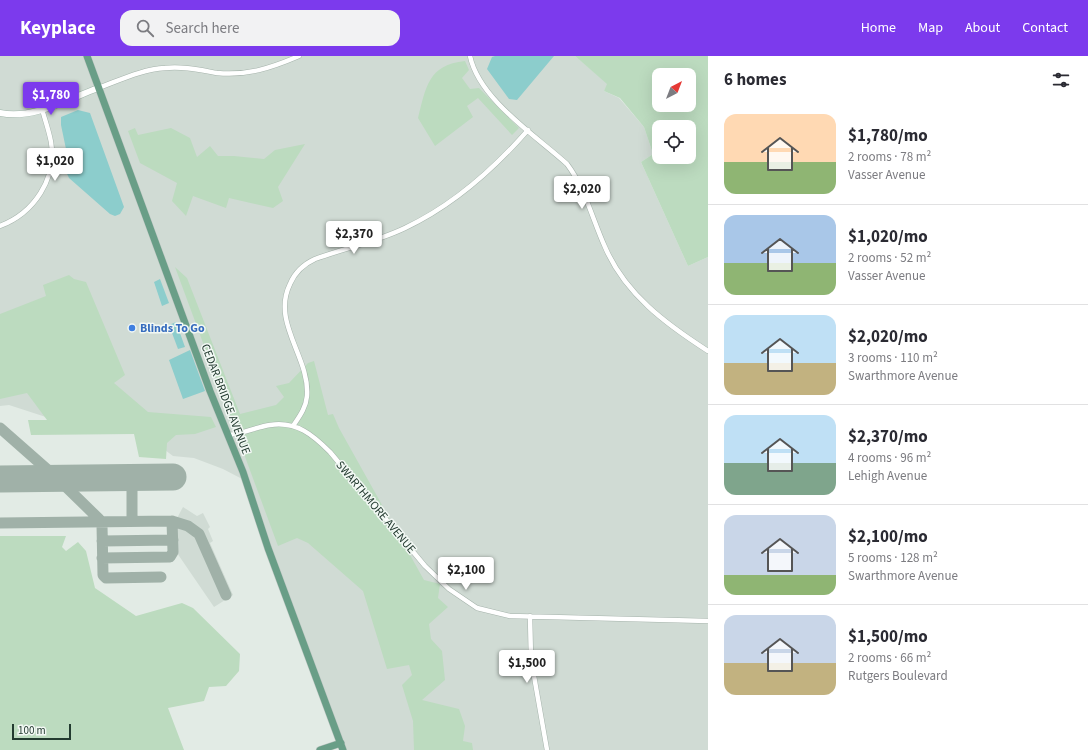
<!DOCTYPE html>
<meta charset="utf-8">
<style>
body{margin:0;font-family:"Source Sans 3",sans-serif;background:#f2f2f3;color:#2b2b33;height:100vh;display:flex;flex-direction:column;font-size:15px;white-space:nowrap}
*{box-sizing:border-box;margin:0}
p{font-size:13px;color:#7c7c81}
.icon{flex:none;width:22px;height:22px;fill:none;stroke:currentColor;stroke-width:2;stroke-linecap:round;stroke-linejoin:round}
.map{position:relative;flex:1;overflow:hidden}
.drawer{display:flex;flex-direction:column;background:#fff;width:380px}
.drawer>*{flex:none}
.needle{width:26px;rotate:42deg}
.controls{position:absolute;left:652px;top:12px;display:grid;gap:8px}
.controls a{display:grid;place-items:center;width:44px;height:44px;border-radius:8px;background:#fff;box-shadow:0 4px 16px #0002;font-size:20px}
.scale{position:absolute;left:12px;bottom:10px;width:59px;box-sizing:border-box;padding-left:4px;border:2px solid #233b30;border-top:0;font-size:11px;line-height:14px;white-space:nowrap;color:#233b30;-webkit-text-stroke:3px #f2f8f4;paint-order:stroke}
.price{position:absolute;translate:-50% -34px;padding:0 9px;border-radius:4px;background:#fff;color:#222;font-size:13px;line-height:26px;filter:drop-shadow(0 1px 2px #0008)}
.price::after{content:'';position:absolute;left:50%;top:24px;width:12px;height:9px;margin-left:-6px;background:inherit;clip-path:polygon(0 0,100% 0,50% 100%)}
.price.current{background:#7c3aed;color:#fff}
ul{padding:0;list-style:none}
li{display:flex;align-items:center;gap:12px;height:100px;padding:0 16px}
li+li{border-top:1px solid #e1e1e2}
li span{display:grid;place-items:center;flex:none;width:112px;height:80px;border-radius:12px;color:#555}
li>.icon{margin-inline-start:auto}
span .icon{width:48px;height:48px;fill:#fffc;stroke-width:1}
li b{font-size:17px}
h2{display:flex;justify-content:space-between;align-items:center;height:48px;padding:0 16px;font-size:17px}
header{display:flex;align-items:center;gap:24px;box-sizing:border-box;height:56px;padding:0 20px;background:#7c3aed;color:#fff}
header strong{font-size:19px}
nav{display:flex;gap:22px;margin-inline-start:auto;font-size:14px}
.search{width:280px;height:36px;background:#f2f2f3;display:flex;align-items:center;gap:10px;box-sizing:border-box;padding:0 14px;border-radius:12px;color:#7c7c81;font-size:15px}
main{display:flex;flex:1;min-height:0}
.map>svg:first-child{display:block}
.built{fill:#d0dbd4}
.green{fill:#bcdbbf;fill-rule:evenodd}
.water{fill:#8ccdcc}
.lines{fill:none;stroke-linecap:round;stroke-linejoin:round}
.taxiway{stroke:#a0b1a8;stroke-width:11}
.runway{stroke:#a0b1a8;stroke-width:27}
.street-casing{stroke:#a5b3ab;stroke-width:5.5}
.secondary-casing{stroke:#a1b6ab;stroke-width:7}
.primary-casing{stroke:#c1c8c5;stroke-width:8}
.street{stroke:#fff;stroke-width:4.5}
.secondary{stroke:#fff;stroke-width:6}
.primary{stroke:#699e87;stroke-width:7}
.shop-dot{fill:#3f7fe0;stroke:#f2f8f4;stroke-width:1.5}
.labels{text-anchor:middle;stroke-width:3;stroke-linejoin:round;paint-order:stroke}
.shop-label{font-size:12px;font-weight:bold;fill:#366cbe;stroke:#f2f8f4;text-anchor:start}
.street-label{font-size:12px;fill:#233b30;stroke:#f2f8f4}
</style>
<header>
<strong>Keyplace</strong>
<div class="search"><svg class="icon" aria-label="search" viewBox="0 0 24 24"><circle cx="10" cy="10" r="6"/><path d="M15 15l6 6"/></svg>Search here</div>
<nav><a>Home</a><a>Map</a><a>About</a><a>Contact</a></nav>
</header>
<main>
<div class="map">
<svg width="708" height="694" viewBox="0 0 708 694">
<rect width="100%" height="100%" fill="#e2ebe5"/>
<path class="built" d="M 0,0 L 575,0 L 608,28 L 604,35 L 619,42 L 644,71 L 653,98 L 641,106 L 688,210 L 708,201 L 708,694 L 343,694 L 246,425 L 223,413 L 194,402 L 173,400 L 149,382 L 122,371 L 52,363 L 9,349 L 0,350 Z
M 183,451 L 197,460 L 203,457 L 210,471 L 208,473 L 213,485 L 210,487 L 233,539 L 214,551 L 175,494 L 175,466 Z"/>
<path class="green" d="M 575,0 L 708,0 L 708,201 L 688,210 L 641,106 L 653,98 L 644,71 L 620,42 L 604,35 L 607,28 ZM 659,19 L 689,19 L 689,49 L 659,49 ZM 659,71 L 689,71 L 689,101 L 659,101 Z
M 465,5 L 469,14 L 462,22 L 470,33 L 479,32 L 519,72 L 512,79 L 478,42 L 467,50 L 473,61 L 435,90 L 418,62 C 426,31 428,9 465,5 Z
M 135,72 L 138,79 L 171,72 L 190,82 L 197,101 L 210,90 L 218,100 L 234,100 L 264,103 L 275,94 L 305,88 L 278,131 L 283,145 L 273,152 L 229,142 L 226,152 L 193,140 L 186,160 L 172,145 L 177,127 L 140,107 L 128,75 Z
M 175,211 L 187,222 L 240,358 L 276,349 L 284,341 L 276,330 L 289,327 L 308,307 L 314,305 L 328,359 L 333,358 L 339,372 L 424,524 L 440,528 L 438,542 L 448,551 L 429,568 L 431,583 L 442,595 L 445,624 L 422,644 L 459,653 L 465,670 L 463,685 L 472,687 L 473,694 L 414,694 L 413,665 L 402,629 L 412,619 L 409,609 L 387,613 L 363,535 L 308,487 L 297,482 L 278,490 Z
M 69,219 L 74,223 L 86,226 L 125,319 L 114,327 L 148,356 L 211,361 L 216,371 L 195,378 L 176,379 L 167,387 L 166,403 L 139,401 L 134,378 L 31,379 L 28,364 L 47,364 L 27,337 L 0,343 L 0,258 L 46,240 L 43,229 Z
M 0,480 L 66,480 L 62,491 L 66,495 L 78,486 L 86,495 L 95,532 L 136,560 L 182,547 L 193,552 L 240,598 L 239,615 L 226,630 L 209,631 L 204,645 L 168,652 L 184,694 L 0,694 Z"/>
<path class="water" d="M 495,0 L 554,0 L 517,44 L 509,43 L 487,13 L 492,1 Z
M 78,54 L 90,57 L 124,151 L 120,158 L 115,160 L 110,158 L 69,122 L 63,109 L 66,93 L 61,69 L 61,61 Z
M 160,223 L 169,247 L 162,250 L 154,226 Z
M 176,266 L 185,291 L 178,293 L 169,269 Z
M 190,294 L 205,335 L 183,343 L 169,304 Z"/>
<g class="lines">
<path class="taxiway" d="M 0,372 L 58,423 L 99,463 L 102,469 L 103,519 L 106,522 L 161,521
M 127,422 L 132,426 L 132,465
M 0,467 L 172,465 L 188,470 L 199,478 L 226,539
M 102,485 L 173,484
M 102,502 L 170,501 L 173,496 L 172,465"/>
<path class="runway" d="M 0,423 L 173,421"/>
<defs>
<path id="street" d="M 470,0 C 479,43 535,79 567,108 C 585,132 592,162 605,191 C 625,238 666,268 708,295
M 98,32 C 120,24 143,13 165,12 C 182,10 200,14 217,17 C 247,20 271,12 299,0
M 0,170 C 34,157 57,123 51,86 C 49,75 45,64 42,53
M 293,370 C 299,361 306,352 307,340 C 310,301 271,267 290,228 C 295,216 304,208 315,203 C 345,192 376,186 405,172 C 454,149 493,114 528,74
M 228,379 C 243,378 256,371 270,369 C 297,365 313,379 330,396 L 425,510 L 449,533 L 477,552 L 510,560 L 708,565
M 530,560 L 531,603 L 547,694"/>
<path id="secondary" d="M 0,57 C 33,64 68,43 98,32"/>
<path id="primary" d="M 87,0 L 210,335 L 243,416 L 268,492 L 343,694
M 320,694 L 341,687"/>
</defs>
<use href="#street" class="street-casing"/>
<use href="#secondary" class="secondary-casing"/>
<use href="#primary" class="primary-casing"/>
<use href="#street" class="street"/>
<use href="#secondary" class="secondary"/>
<use href="#primary" class="primary"/>
</g>
<circle class="shop-dot" cx="132" cy="272" r="4"/>
<g class="labels">
<g class="shop-label">
<text x="140" y="276">Blinds To Go</text>
</g>
<g class="street-label">
<text transform="translate(226 343) rotate(69)" y="4">CEDAR BRIDGE AVENUE</text>
<text transform="translate(376 451) rotate(50)" y="4">SWARTHMORE AVENUE</text>
</g>
</g>
</svg>
<div class="controls">
<a><svg class="needle" viewBox="-14 -14 28 28"><path d="M0-13l5 13h-10z" fill="#e53935"/><path d="M0 13l5-13h-10z" fill="#7c7c81"/></svg></a>
<a><svg class="icon" aria-label="locate" viewBox="0 0 24 24"><circle cx="12" cy="12" r="6"/><path d="M12 2v4M12 18v4M2 12h4M18 12h4"/></svg></a>
</div>
<div class="scale">100 m</div>
<b class="price current" style="left:51px;top:60px">$1,780</b>
<b class="price" style="left:55px;top:126px">$1,020</b>
<b class="price" style="left:582px;top:154px">$2,020</b>
<b class="price" style="left:354px;top:199px">$2,370</b>
<b class="price" style="left:466px;top:535px">$2,100</b>
<b class="price" style="left:527px;top:628px">$1,500</b>
</div>
<section class="drawer">
<h2>6 homes<svg class="icon" aria-label="filters" viewBox="0 0 24 24"><path d="M4 7h16M4 17h16"/><circle cx="9" cy="7" r="2"/><circle cx="15" cy="17" r="2"/></svg></h2>
<ul>
<li><span style="background:linear-gradient(#ffd9b3 60%,#8fb573 0)"><svg class="icon" aria-label="home" viewBox="0 0 24 24"><path d="M3 11l9-7 9 7M6 9v11h12V9"/></svg></span><div><b>$1,780/mo</b><p>2 rooms · 78 m²</p><p>Vasser Avenue</p></div></li>
<li><span style="background:linear-gradient(#a9c7e8 60%,#8fb573 0)"><svg class="icon" aria-label="home" viewBox="0 0 24 24"><path d="M3 11l9-7 9 7M6 9v11h12V9"/></svg></span><div><b>$1,020/mo</b><p>2 rooms · 52 m²</p><p>Vasser Avenue</p></div></li>
<li><span style="background:linear-gradient(#bfe0f5 60%,#c2b280 0)"><svg class="icon" aria-label="home" viewBox="0 0 24 24"><path d="M3 11l9-7 9 7M6 9v11h12V9"/></svg></span><div><b>$2,020/mo</b><p>3 rooms · 110 m²</p><p>Swarthmore Avenue</p></div></li>
<li><span style="background:linear-gradient(#bfe0f5 60%,#7fa58c 0)"><svg class="icon" aria-label="home" viewBox="0 0 24 24"><path d="M3 11l9-7 9 7M6 9v11h12V9"/></svg></span><div><b>$2,370/mo</b><p>4 rooms · 96 m²</p><p>Lehigh Avenue</p></div></li>
<li><span style="background:linear-gradient(#c9d6e8 75%,#8fb573 0)"><svg class="icon" aria-label="home" viewBox="0 0 24 24"><path d="M3 11l9-7 9 7M6 9v11h12V9"/></svg></span><div><b>$2,100/mo</b><p>5 rooms · 128 m²</p><p>Swarthmore Avenue</p></div></li>
<li><span style="background:linear-gradient(#c9d6e8 60%,#c2b280 0)"><svg class="icon" aria-label="home" viewBox="0 0 24 24"><path d="M3 11l9-7 9 7M6 9v11h12V9"/></svg></span><div><b>$1,500/mo</b><p>2 rooms · 66 m²</p><p>Rutgers Boulevard</p></div></li>
</ul>
</section>
</main>
